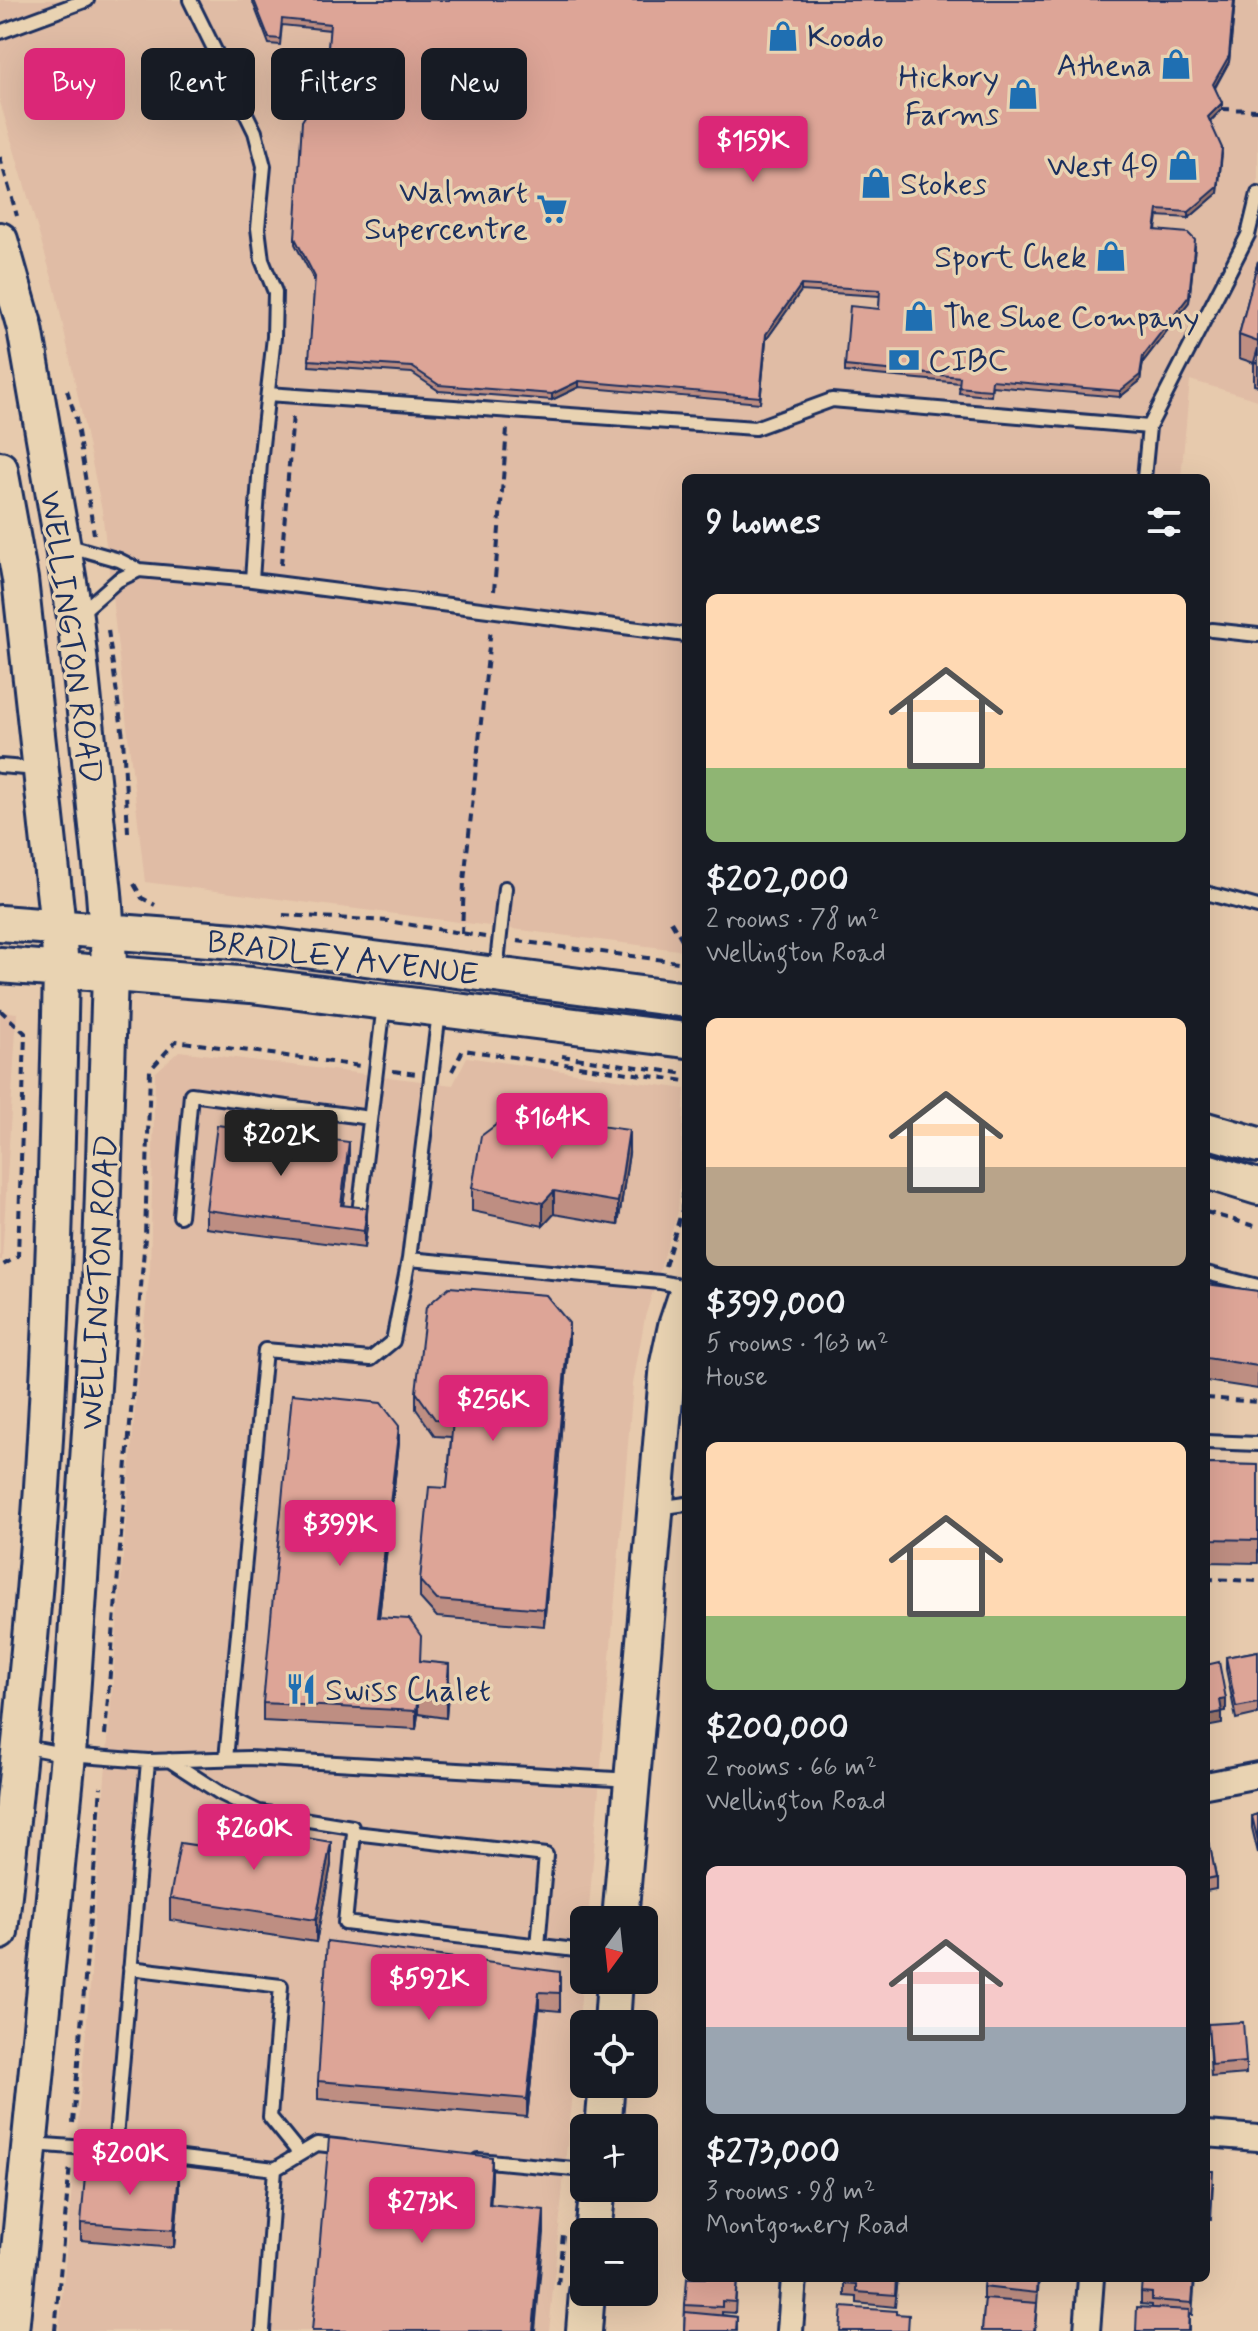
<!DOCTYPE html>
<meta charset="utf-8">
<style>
body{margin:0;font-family:Mynerve,sans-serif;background:#242831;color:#f1f3f6;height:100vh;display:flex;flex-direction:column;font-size:30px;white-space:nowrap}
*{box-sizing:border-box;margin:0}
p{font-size:26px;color:#9ea1a6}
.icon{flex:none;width:44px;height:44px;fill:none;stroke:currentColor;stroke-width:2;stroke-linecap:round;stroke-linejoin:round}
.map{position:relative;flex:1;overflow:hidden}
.sheet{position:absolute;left:682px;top:474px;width:528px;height:1808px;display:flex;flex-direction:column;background:#171b24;border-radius:12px;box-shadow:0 8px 32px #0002}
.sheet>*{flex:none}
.hud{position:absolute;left:24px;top:48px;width:538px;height:72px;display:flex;gap:16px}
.needle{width:52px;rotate:195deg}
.tools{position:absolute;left:570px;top:1906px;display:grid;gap:16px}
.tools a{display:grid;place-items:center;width:88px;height:88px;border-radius:12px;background:#171b24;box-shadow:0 8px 32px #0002;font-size:40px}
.price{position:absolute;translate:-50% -68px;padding:0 18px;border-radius:8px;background:#db2777;color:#fff;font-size:26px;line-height:52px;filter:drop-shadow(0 2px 4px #0008)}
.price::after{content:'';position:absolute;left:50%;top:48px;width:24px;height:18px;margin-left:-12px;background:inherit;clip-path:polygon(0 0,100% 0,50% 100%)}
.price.on{background:#222;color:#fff}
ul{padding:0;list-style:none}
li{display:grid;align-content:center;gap:16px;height:424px;padding:0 24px}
li span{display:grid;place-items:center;height:248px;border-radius:12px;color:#555}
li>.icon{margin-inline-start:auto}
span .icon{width:144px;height:144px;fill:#fffc;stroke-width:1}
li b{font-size:34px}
h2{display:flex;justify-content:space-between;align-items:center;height:96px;padding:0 24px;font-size:34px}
.tag{padding:0 28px;border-radius:12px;background:#171b24;box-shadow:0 8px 32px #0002;font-size:28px;line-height:72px}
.tag.on{background:#db2777;color:#fff}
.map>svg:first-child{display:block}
.built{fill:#e0bca5}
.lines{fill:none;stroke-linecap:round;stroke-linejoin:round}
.lane-casing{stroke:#1b2f5e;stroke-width:18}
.street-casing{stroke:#1b2f5e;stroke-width:30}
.secondary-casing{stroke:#1b2f5e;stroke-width:40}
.path{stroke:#1b2f5e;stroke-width:4;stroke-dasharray:8 6;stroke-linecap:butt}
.lane{stroke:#e9d3b2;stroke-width:12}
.street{stroke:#e9d3b2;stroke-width:24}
.secondary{stroke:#e9d3b2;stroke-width:34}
.wall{fill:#be8e82;stroke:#1b2f5e;stroke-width:2}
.shaded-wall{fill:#9b746a;stroke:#1b2f5e;stroke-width:2}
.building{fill:#dda597;stroke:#1b2f5e;stroke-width:2}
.labels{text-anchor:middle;stroke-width:7;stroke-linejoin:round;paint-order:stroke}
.poi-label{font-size:32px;fill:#1b2f5e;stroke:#e9d3b2;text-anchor:start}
.street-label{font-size:32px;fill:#1b2f5e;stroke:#e9d3b2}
</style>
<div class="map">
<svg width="1258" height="2331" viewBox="0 0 1258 2331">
<rect width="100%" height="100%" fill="#e7caad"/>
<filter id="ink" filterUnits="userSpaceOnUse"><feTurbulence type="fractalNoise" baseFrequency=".0125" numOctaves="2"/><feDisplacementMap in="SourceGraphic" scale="16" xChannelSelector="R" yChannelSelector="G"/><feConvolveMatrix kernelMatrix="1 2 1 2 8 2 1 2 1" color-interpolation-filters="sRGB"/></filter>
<g filter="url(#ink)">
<path class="built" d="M 0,0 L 1258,0 L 1258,400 L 1190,380 L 1181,478 L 686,478 L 686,951 L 145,882 L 102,510 L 55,288 L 0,102 Z
M 0,1011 L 17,1013 L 2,1260 L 0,1260 Z
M 179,1051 L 453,1085 L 467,1057 L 685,1089 L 678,1212 L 645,1317 L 633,1384 L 588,1920 L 584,1920 L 581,1999 L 549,2331 L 59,2331 L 91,1975 L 94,1913 L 136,1395 L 150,1269 L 155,1073 Z"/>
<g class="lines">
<defs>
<path id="lane" d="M 190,0 L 255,132 L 264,166 L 258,228 L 262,260 L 275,292 L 274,337 L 260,463 L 252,580
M 0,32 L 87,0
M 268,394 L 755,428 L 832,400 L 1149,427
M 1144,478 L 1149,427 L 1248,235 L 1258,194
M 66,545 L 119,560 L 139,570 L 252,580 L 686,635
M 78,615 L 118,580 L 139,570
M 1212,630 L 1258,635
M 0,766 L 38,769
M 1206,893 L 1258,907
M 496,972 L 505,888
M 359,1213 L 384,1004
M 180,1216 L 191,1094 L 370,1118
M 409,1259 L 660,1282 L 686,1287
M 1206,1273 L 1258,1286
M 1206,1442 L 1258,1444
M 658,1508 L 686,1504
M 21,1746 L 68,1755 L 148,1761 L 115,2150
M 226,1759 L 265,1350 L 371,1359 L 393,1341 L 409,1259 L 439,1012
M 169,1760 L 220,1793 L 259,1812 L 352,1827 L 354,1833 L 345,1923 L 584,1951
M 148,1761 L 249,1758 L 632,1780
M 354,1833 L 546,1855 L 538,1946
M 130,1968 L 281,1986 L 270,2117 L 300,2154
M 31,2144 L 115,2150 L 275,2169 L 317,2144 L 344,2147
M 478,2160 L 584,2170
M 263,2331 L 275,2169"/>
<path id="street" d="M 1206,1785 L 1258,1775
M 1206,2134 L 1258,2138
M 790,2331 L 794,2278
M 1087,2331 L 1091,2278"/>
<path id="secondary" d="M 0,240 L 25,328 L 75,617 L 104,893 L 110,974 L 100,1284 L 68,1755 L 11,2331
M 0,469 L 20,579 L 58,927 L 61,971 C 57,1153 53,1334 40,1516 C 30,1655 15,1793 0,1932
M 0,923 L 236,941 L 686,1000
M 0,965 L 251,985 L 686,1040
M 1206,1130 L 1258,1145
M 1206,1171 L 1258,1187
M 620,1920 L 668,1363 L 676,1326 L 686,1296
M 612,2024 L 615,1980
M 603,2128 L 607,2084
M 593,2232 L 598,2188
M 584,2331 L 587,2292"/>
</defs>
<use href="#lane" class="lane-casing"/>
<use href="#street" class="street-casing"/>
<use href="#secondary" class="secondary-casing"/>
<path class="path" d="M 1222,109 L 1258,110
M 0,157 L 17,216
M 67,390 L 76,419 L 94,534
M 281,565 L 293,414
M 494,591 L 507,429
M 108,630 L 123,737 L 128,832
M 134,884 L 142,898 L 155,905
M 283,915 L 388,921 L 485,937
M 671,921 L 686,946
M 462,934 L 464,881 L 491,628
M 517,941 L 686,963
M 0,1010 L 25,1033 L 18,1256 L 0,1267
M 562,1056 L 686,1074
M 393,1071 L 416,1074
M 452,1071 L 463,1050 L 686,1081
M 1206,1212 L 1258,1227
M 665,1266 L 682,1210 L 686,1151
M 1206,1398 L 1258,1402
M 1206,1579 L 1258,1581
M 105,1735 L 145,1237 L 150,1070 L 176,1041 L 360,1066
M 580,2071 L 584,2032
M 73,2123 L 101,1787
M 558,2285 L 563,2234
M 55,2331 L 70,2164"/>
<use href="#lane" class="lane"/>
<use href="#street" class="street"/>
<use href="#secondary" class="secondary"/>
</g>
<path class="wall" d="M 252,0 L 1235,0 L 1229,62 L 1215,88 L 1222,109 L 1210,122 L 1222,154 L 1218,193 L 1189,218 L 1158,216 L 1156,230 L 1195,246 L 1189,302 L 1143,362 L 1140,381 L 1120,397 L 992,386 L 991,396 L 978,395 L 959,393 L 960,383 L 845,372 L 845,366 L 879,309 L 880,296 L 801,291 L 766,340 L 760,403 L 579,387 L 552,400 L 439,391 L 412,373 L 309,366 L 315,282 L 295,244 L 295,238 L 325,84 L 330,30 L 282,25 L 280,45 L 269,44 Z
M 1258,261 L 1258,386 L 1254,385 L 1254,363 L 1239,358 L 1239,335 Z
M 629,1153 L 618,1225 L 554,1214 L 543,1226 L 472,1211 L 472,1188 Z
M 349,1160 L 343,1205 L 367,1226 L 364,1248 L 206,1228 L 206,1210 Z
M 1206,1284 L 1258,1291 L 1258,1389 L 1206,1381 Z
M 569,1341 L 544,1626 L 437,1617 L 420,1598 L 420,1581 L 447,1488 L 451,1437 L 435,1436 L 416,1409 L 416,1392 Z
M 399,1443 L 379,1618 L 421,1661 L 449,1681 L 446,1718 L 418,1714 L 416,1729 L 263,1721 L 263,1703 Z
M 1206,1464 L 1258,1465 L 1258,1563 L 1206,1562 Z
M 1258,1651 L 1258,1714 L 1236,1719 L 1226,1669 L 1226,1657 Z
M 1258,1814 L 1258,1853 L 1252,1828 L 1252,1816 Z
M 1206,1826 L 1216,1877 L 1216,1889 L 1206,1891 Z
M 214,1848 L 331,1865 L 316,1942 L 170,1920 L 170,1898 Z
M 560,1972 L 560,2011 L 539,2009 L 527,2117 L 318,2099 L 318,2081 Z
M 1208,2024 L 1246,2062 L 1246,2074 L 1211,2077 Z
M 1206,2171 L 1213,2183 L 1211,2219 L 1206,2219 Z
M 179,2189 L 174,2248 L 81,2240 L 81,2223 Z
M 737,2278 L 735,2313 L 722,2312 L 722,2315 L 737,2317 L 737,2331 L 684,2331 L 685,2305 Z
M 845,2278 L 898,2278 L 895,2307 L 857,2303 L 857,2297 L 845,2296 Z
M 1039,2278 L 1035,2331 L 982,2331 L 985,2299 L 983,2299 L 983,2287 Z
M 1195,2278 L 1192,2315 L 1189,2315 L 1189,2331 L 1136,2331 L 1152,2308 L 1152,2305 L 1141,2304 L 1141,2292 Z"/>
<path class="shaded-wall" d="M 1235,0 L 1229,62 L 1213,90 L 1213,84 Z
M 1222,103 L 1222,109 L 1208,123 L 1208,117 Z
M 1222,148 L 1218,193 L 1189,218 L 1189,212 Z
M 1195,246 L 1189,302 L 1143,362 L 1140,381 L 1120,397 L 1120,391 L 1143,356 Z
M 801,285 L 801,291 L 766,340 L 760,403 L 766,334 Z
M 579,381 L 579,387 L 552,400 L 552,394 Z
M 629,1130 L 629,1153 L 618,1225 L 618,1202 Z
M 349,1142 L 349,1160 L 341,1223 L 341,1205 Z
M 554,1191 L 554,1214 L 543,1226 L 543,1203 Z
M 367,1208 L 367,1226 L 364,1248 L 364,1231 Z
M 569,1323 L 569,1341 L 544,1626 L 544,1609 Z
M 399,1426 L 399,1443 L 377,1635 L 377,1617 Z
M 449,1664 L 449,1681 L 446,1718 L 446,1700 Z
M 418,1697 L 418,1714 L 416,1729 L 416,1711 Z
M 1226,1699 L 1226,1711 L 1220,1712 L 1220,1700 Z
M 1222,1712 L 1222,1724 L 1206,1727 L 1206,1715 Z
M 331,1842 L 331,1865 L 316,1942 L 316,1920 Z
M 539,1992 L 539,2009 L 527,2117 L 527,2099 Z
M 492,2157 L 492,2180 L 489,2227 L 489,2204 Z
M 179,2172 L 179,2189 L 174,2248 L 174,2230 Z
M 544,2210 L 544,2233 L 535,2331 L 533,2331 Z"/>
<path class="building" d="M 254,0 L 1234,0 L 1229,56 L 1213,84 L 1222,103 L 1208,117 L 1222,148 L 1218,187 L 1189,212 L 1158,210 L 1155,230 L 1188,233 L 1195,240 L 1189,296 L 1143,356 L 1140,375 L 1120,391 L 992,380 L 991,390 L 978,389 L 959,387 L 960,377 L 845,366 L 850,306 L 879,309 L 880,290 L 801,285 L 766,334 L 760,397 L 579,381 L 552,394 L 439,385 L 412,367 L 309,360 L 315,277 L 295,238 L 302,121 L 325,84 L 330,24 L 282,19 L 280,39 L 269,38 Z
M 1258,261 L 1258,342 L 1239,335 Z
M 1258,348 L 1258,363 L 1254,362 Z
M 564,1121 L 629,1130 L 618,1202 L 554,1191 L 543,1203 L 472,1188 L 481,1136 L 497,1124 L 552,1130 Z
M 217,1125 L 349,1142 L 341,1205 L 367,1208 L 364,1231 L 206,1210 Z
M 1206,1284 L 1258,1291 L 1258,1366 L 1206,1358 Z
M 449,1287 L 546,1295 L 569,1323 L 544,1609 L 437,1600 L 420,1581 L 429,1487 L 447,1488 L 453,1420 L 435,1419 L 416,1392 L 426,1307 Z
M 292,1394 L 381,1403 L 399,1426 L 377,1617 L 409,1619 L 421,1636 L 420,1661 L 449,1664 L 446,1700 L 418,1697 L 416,1711 L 263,1703 Z
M 1206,1464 L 1258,1465 L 1258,1540 L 1206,1539 Z
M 1258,1651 L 1258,1703 L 1236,1707 L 1226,1657 Z
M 1219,1662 L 1226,1699 L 1220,1700 L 1222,1712 L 1206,1715 L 1206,1665 Z
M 1258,1814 L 1258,1841 L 1252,1816 Z
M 219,1823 L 331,1842 L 316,1920 L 170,1898 L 180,1843 L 214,1848 Z
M 1206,1826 L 1216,1877 L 1206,1879 Z
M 327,1941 L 560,1972 L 560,1993 L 539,1992 L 527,2099 L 318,2081 Z
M 1243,2022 L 1246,2062 L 1211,2065 L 1208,2024 Z
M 329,2138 L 492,2157 L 489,2204 L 544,2210 L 533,2331 L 312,2331 Z
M 86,2164 L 179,2172 L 174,2230 L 81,2223 Z
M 1206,2171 L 1213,2171 L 1211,2208 L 1206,2207 Z
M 687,2278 L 737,2278 L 735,2302 L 722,2301 L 722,2307 L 685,2305 Z
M 845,2278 L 896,2278 L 895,2295 L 857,2292 L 857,2285 L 845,2284 Z
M 984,2278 L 1038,2278 L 1037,2293 L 983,2287 Z
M 1142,2278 L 1194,2278 L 1192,2303 L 1152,2300 L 1152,2293 L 1141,2292 Z
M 985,2299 L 1037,2303 L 1034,2331 L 982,2331 Z
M 842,2307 L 896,2311 L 896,2314 L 909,2315 L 908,2331 L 840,2331 Z
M 1137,2307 L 1189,2310 L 1188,2331 L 1136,2331 Z
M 685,2312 L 737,2317 L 736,2331 L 684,2331 Z"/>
</g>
<defs>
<symbol id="shop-bare" viewBox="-9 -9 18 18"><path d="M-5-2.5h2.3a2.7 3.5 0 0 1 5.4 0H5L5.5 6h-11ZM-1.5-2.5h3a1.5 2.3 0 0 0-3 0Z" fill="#1f6fb2" stroke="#e9d3b2" stroke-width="2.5" paint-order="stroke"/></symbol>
<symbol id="supermarket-bare" viewBox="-9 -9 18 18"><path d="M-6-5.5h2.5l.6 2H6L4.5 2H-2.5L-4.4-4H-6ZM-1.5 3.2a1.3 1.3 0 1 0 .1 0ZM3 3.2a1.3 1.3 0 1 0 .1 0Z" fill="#1f6fb2" stroke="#e9d3b2" stroke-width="2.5" paint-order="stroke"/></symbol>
<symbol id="bank-bare" viewBox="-9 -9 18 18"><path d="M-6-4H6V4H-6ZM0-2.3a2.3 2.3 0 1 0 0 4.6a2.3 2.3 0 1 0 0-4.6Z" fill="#1f6fb2" stroke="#e9d3b2" stroke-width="2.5" paint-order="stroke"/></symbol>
<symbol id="restaurant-bare" viewBox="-9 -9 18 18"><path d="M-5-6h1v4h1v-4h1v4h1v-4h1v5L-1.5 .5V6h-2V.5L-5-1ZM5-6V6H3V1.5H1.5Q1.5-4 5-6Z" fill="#1f6fb2" stroke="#e9d3b2" stroke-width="2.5" paint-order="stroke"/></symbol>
</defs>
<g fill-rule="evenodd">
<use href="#shop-bare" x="761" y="14" width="44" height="44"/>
<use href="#shop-bare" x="1154" y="42" width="44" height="44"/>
<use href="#shop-bare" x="1001" y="72" width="44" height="44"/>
<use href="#shop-bare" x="1161" y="143" width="44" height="44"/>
<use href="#shop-bare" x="854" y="161" width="44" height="44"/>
<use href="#supermarket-bare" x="530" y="187" width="44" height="44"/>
<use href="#shop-bare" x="1089" y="234" width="44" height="44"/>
<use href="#shop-bare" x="897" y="294" width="44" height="44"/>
<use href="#bank-bare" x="882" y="338" width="44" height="44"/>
<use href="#restaurant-bare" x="279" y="1667" width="44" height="44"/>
</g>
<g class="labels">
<g class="poi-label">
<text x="807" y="47">Koodo</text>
<text x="1152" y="75" text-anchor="end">Athena</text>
<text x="999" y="87" text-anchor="end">Hickory<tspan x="999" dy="37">Farms</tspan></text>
<text x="1159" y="176" text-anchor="end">West 49</text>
<text x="900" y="194">Stokes</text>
<text x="528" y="202" text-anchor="end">Walmart<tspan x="528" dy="37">Supercentre</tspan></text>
<text x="1087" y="267" text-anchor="end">Sport Chek</text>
<text x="943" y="327">The Shoe Company</text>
<text x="928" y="371">CIBC</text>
<text x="325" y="1700">Swiss Chalet</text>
</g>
<g class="street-label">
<text transform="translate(72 637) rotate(82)" y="11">WELLINGTON ROAD</text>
<text transform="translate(343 957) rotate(7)" y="11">BRADLEY AVENUE</text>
<text transform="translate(98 1282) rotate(-87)" y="11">WELLINGTON ROAD</text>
</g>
</g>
</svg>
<div class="tools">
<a><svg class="needle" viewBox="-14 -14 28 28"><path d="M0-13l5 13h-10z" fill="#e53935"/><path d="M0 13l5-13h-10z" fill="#9ea1a6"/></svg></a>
<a><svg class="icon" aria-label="locate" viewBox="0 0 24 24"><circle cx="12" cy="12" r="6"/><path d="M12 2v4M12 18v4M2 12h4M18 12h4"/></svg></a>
<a>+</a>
<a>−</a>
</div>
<b class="price" style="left:753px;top:184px">$159K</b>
<b class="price" style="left:552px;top:1161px">$164K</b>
<b class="price on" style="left:281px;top:1178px">$202K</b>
<b class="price" style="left:493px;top:1443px">$256K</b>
<b class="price" style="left:340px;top:1568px">$399K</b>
<b class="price" style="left:254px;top:1872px">$260K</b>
<b class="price" style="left:429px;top:2022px">$592K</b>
<b class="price" style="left:130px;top:2197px">$200K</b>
<b class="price" style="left:422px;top:2245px">$273K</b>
<div class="hud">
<a class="tag on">Buy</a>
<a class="tag">Rent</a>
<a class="tag">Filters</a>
<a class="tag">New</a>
</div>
<section class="sheet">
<h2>9 homes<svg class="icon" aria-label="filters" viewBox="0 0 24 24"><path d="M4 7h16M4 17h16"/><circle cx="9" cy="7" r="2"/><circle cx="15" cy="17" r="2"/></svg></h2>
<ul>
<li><span style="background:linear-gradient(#ffd9b3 70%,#8fb573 0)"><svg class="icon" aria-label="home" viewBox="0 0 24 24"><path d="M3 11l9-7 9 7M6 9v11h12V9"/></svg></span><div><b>$202,000</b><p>2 rooms · 78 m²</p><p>Wellington Road</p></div></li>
<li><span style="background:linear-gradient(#ffd9b3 60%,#b9a48a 0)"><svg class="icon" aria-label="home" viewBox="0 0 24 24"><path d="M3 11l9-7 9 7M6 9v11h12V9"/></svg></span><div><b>$399,000</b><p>5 rooms · 163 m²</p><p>House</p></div></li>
<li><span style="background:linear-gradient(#ffd9b3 70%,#8fb573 0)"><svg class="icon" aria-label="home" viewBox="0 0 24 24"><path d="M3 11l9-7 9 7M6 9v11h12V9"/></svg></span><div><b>$200,000</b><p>2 rooms · 66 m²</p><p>Wellington Road</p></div></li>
<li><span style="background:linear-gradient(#f6c9c9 65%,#9aa5b1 0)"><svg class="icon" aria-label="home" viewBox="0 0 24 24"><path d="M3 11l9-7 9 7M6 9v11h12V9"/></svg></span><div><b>$273,000</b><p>3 rooms · 98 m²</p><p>Montgomery Road</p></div></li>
</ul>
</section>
</div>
